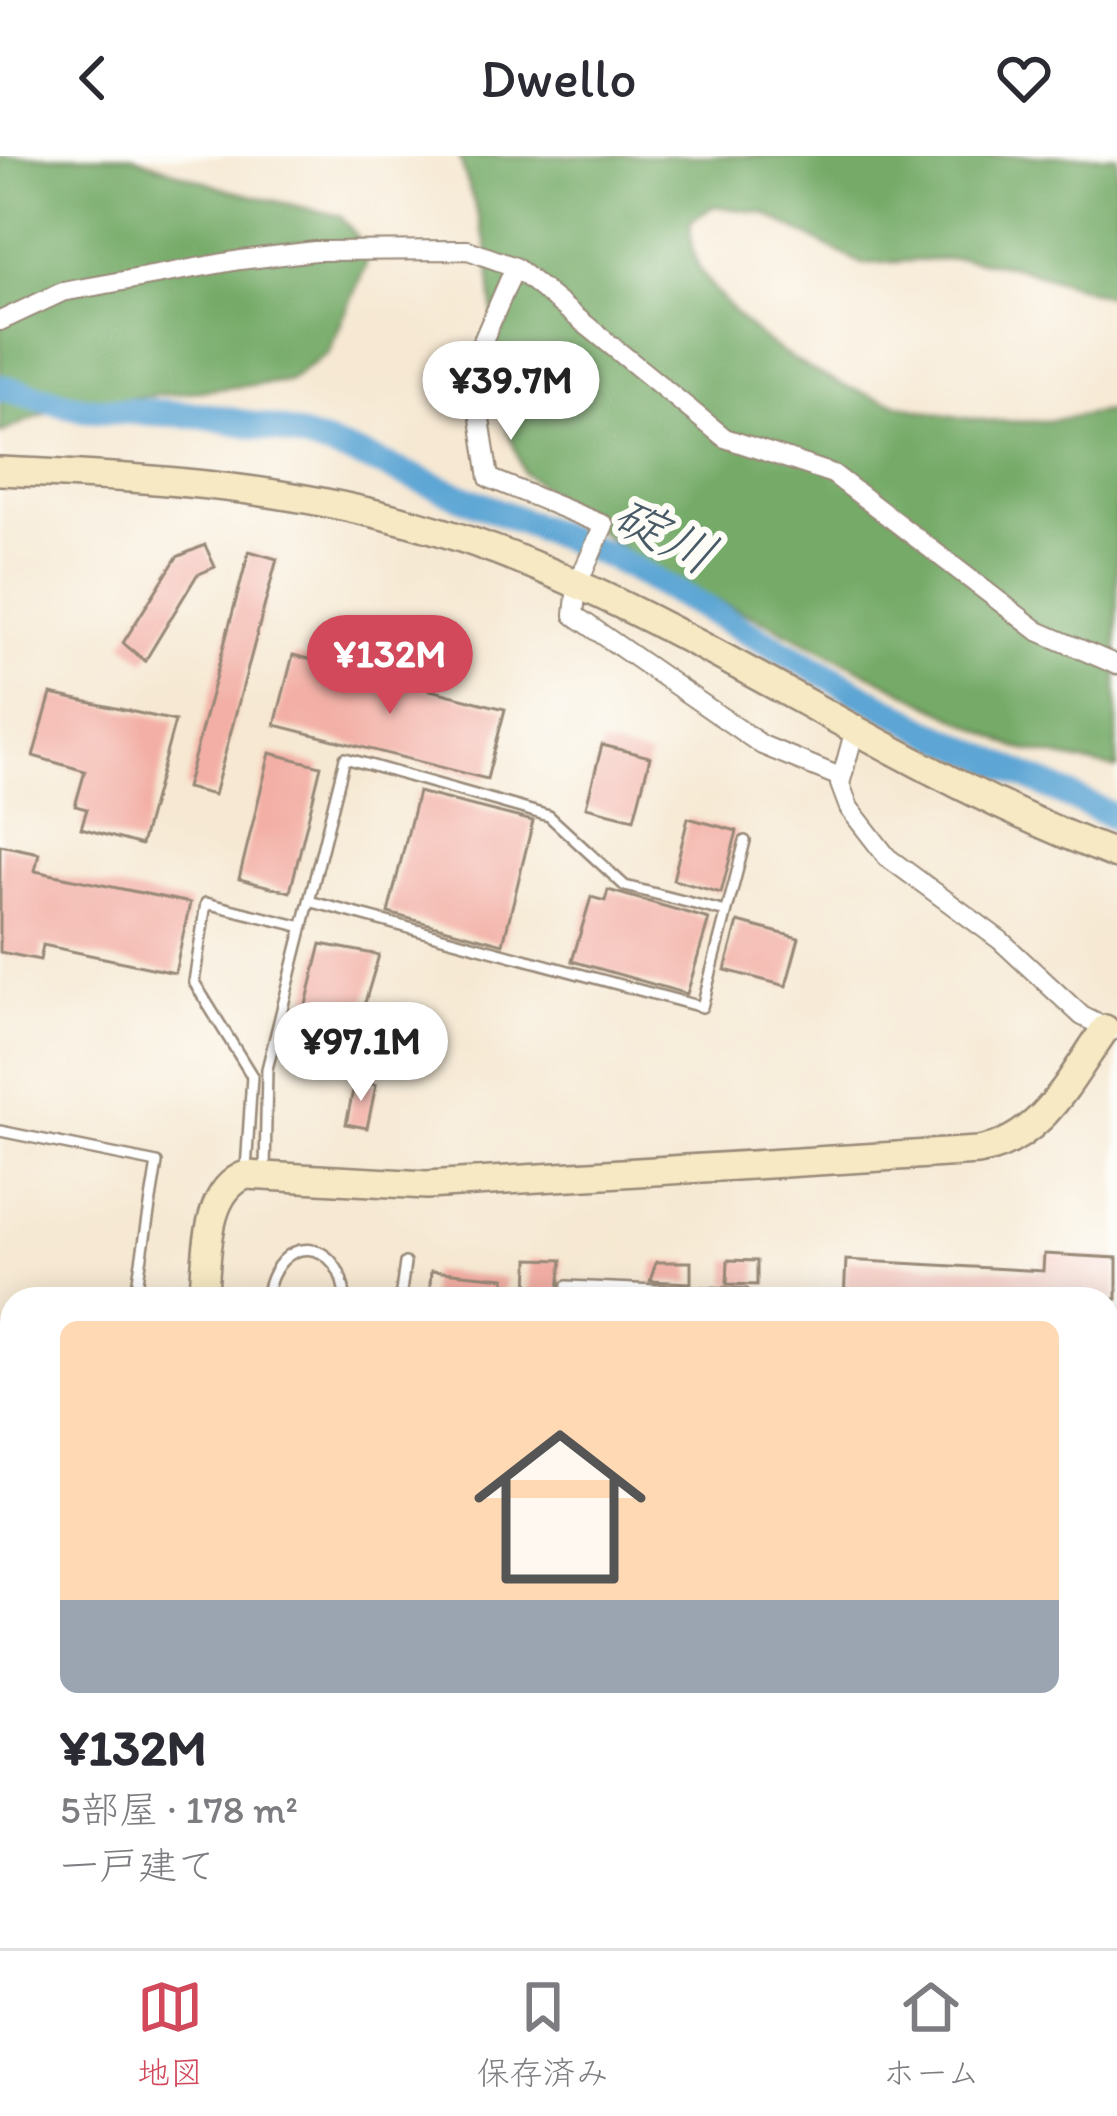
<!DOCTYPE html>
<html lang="ja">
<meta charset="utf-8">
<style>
body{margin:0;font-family:Itim,"Klee One",sans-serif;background:#f2f2f3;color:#2b2b33;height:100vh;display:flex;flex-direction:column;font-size:45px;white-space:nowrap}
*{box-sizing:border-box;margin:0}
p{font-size:39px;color:#7c7c81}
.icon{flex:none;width:66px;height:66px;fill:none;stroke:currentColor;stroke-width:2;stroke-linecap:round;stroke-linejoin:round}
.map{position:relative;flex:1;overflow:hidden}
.side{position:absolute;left:0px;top:1131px;width:1119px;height:663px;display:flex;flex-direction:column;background:#fff;border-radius:36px 36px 0 0;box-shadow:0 6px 30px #0003}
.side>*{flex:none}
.price{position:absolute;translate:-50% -102px;padding:0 27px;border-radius:42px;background:#fff;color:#222;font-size:39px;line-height:78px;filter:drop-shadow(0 3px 6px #0008)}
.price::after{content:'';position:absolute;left:50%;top:72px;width:36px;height:27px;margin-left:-18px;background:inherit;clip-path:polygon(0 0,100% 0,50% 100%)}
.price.selected{background:#d1495b;color:#fff}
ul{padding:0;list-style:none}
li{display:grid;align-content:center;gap:24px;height:636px;padding:0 60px}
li+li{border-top:3px solid #e1e1e2}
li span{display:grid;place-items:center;height:372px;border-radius:18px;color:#555}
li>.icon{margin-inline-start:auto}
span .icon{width:216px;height:216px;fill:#fffc;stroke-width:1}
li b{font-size:51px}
header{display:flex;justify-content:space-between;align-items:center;height:156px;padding:0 60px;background:#fff;font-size:54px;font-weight:600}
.dock{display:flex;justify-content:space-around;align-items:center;height:168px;border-top:3px solid #e1e1e2;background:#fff;font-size:33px;color:#7c7c81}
.dock a{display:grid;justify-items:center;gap:6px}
.dock .selected{color:#d1495b}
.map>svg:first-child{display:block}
.forest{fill:#74aa68;stroke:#586a43;stroke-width:3}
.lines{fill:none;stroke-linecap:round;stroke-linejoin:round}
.river{stroke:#5ca5d4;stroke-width:27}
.building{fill:#f3afa5}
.lane-casing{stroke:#988978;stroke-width:14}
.street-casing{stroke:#988978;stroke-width:22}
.secondary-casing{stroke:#988978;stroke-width:32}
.lane{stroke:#fff;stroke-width:9}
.street{stroke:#fff;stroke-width:18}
.secondary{stroke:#f6e9c3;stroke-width:27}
.labels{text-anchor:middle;stroke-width:12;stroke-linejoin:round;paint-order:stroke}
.water-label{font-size:54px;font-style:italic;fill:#485b67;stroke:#fdfcf7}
</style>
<header><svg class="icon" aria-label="back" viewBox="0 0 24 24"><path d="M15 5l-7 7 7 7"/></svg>Dwello<svg class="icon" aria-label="heart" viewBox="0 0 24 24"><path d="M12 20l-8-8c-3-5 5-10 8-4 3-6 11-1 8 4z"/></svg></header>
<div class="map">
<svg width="1117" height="1792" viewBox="0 0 1117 1792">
<rect width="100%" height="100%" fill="#fdfcf7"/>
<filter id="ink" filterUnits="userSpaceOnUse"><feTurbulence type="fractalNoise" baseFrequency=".00833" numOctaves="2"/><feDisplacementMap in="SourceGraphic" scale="24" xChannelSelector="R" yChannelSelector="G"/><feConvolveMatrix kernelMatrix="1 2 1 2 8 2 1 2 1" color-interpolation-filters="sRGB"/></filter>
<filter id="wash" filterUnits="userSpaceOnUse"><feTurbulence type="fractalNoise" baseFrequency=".004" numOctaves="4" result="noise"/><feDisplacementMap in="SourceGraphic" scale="48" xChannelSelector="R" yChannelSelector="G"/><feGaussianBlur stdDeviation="2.7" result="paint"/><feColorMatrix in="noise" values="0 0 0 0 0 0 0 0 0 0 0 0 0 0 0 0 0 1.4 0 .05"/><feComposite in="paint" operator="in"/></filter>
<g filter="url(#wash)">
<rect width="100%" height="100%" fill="#f6e8d2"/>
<path class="forest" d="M 0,0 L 132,0 L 228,34 L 341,60 L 359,84 L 366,109 L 328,197 L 288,225 L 61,250 L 0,277 Z
M 459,0 L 1117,0 L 1117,143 L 1014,110 L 961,102 L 862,108 L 763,57 L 714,50 L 691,65 C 687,106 705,123 731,153 C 799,231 941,272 1044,265 C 1068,263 1092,256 1117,254 L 1117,613 L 1016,592 L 761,463 L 660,422 L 524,317 L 503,261 L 487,88 Z"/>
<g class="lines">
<path class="river" d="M 0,231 L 84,253 L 202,259 L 283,275 L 364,301 L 611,401 L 930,576 L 1117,662"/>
</g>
<g id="blocks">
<path class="building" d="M 205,389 L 215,411 L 197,419 L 145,505 L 123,487 L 177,401 Z
M 249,395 L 277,403 L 214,639 L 186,632 Z
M 293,499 L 505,553 L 487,623 L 275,569 Z
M 51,538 L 175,565 L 141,689 L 81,672 L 87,653 L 75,650 L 85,615 L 33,600 Z
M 602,589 L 650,601 L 634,663 L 586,651 Z
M 270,597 L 321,610 L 290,736 L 239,723 Z
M 418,636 L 533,665 L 503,788 L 388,757 Z
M 688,662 L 737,675 L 721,737 L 673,724 Z
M 0,689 L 39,697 L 35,715 L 190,747 L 175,817 L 43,789 L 40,804 L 0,796 Z
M 608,734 L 709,763 L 687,838 L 572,805 L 591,741 L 605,745 Z
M 738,766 L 799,782 L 786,830 L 725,814 Z
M 321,788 L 379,799 L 359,867 L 374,871 L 361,918 L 336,911 L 339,900 L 296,889 Z
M 355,925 L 376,929 L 367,972 L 346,968 Z
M 1044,1098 L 1117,1102 L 1117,1143 L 1041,1143 L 1042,1135 L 1016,1134 L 1016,1143 L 844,1143 L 846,1104 L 1043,1115 Z
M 529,1103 L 562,1104 L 558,1143 L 528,1143 Z
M 728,1104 L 757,1105 L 757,1129 L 727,1128 Z
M 656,1106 L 691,1106 L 691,1127 L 650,1125 Z
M 431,1115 L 505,1122 L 503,1143 L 429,1143 Z
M 0,1228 L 12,1231 L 12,1290 L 0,1288 Z"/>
</g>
</g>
<g filter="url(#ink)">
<use href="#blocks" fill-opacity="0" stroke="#988978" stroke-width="3"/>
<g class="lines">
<defs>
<path id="lane" d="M 309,745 L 702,851 L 745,685
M 0,975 L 157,1007 L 135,1143
M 246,1014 L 252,920 L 194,826 L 206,747 L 303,771
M 265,1014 L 267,913 L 345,602 L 549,660 L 625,730 L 726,756
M 266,1143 C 277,1073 342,1081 345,1143
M 400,1143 L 405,1107
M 567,1143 L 567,1130 L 745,1138 L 744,1143
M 1107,1195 L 1117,1195
M 0,1212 L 12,1214
M 1107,1330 L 1117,1330
M 0,1370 L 12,1372
M 935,1782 L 946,1783 L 940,1792
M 598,1792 L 599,1782
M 755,1792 L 757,1782
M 893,1792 L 894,1782"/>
<path id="street" d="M 515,111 L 472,210 L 489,322 L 604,369 L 577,429 L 574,459 L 762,589 L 840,621
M 0,165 L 62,136 L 240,104 L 315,95 L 468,94 L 515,111 L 725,282 L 833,318 L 1038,475 L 1117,509
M 854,577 L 840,628 L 849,652 L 887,701 L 1000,784 L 1082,860 L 1112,875"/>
<path id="secondary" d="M 0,315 C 187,323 357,335 533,409 C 734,492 912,622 1117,699
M 203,1143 C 208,1104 203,1035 246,1019 L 427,1029 L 978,995 C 1042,984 1070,923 1105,873
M 1107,1397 L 1117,1398
M 0,1435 L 12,1438
M 1107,1715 L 1117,1714"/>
</defs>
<use href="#lane" class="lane-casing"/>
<use href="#street" class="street-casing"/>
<use href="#secondary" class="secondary-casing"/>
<use href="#lane" class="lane"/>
<use href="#street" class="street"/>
<use href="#secondary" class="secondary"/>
</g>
</g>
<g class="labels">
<g class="water-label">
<text transform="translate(665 378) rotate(27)" y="19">碇川</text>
</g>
</g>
</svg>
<b class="price" style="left:511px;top:287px">¥39.7M</b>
<b class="price selected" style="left:390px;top:561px">¥132M</b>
<b class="price" style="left:361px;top:948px">¥97.1M</b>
<section class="side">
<ul>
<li><span style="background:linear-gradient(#ffd9b3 75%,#9aa5b1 0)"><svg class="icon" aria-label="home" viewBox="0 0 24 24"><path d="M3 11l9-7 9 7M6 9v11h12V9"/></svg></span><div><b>¥132M</b><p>5部屋 · 178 m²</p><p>一戸建て</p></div></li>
</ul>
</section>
</div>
<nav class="dock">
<a class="selected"><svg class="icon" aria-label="map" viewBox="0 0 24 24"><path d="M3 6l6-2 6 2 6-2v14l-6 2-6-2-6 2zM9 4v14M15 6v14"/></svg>地図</a>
<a><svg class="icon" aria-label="saved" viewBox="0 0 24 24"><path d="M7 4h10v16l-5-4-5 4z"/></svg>保存済み</a>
<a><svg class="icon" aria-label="home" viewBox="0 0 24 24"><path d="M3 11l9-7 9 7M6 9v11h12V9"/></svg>ホーム</a>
</nav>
